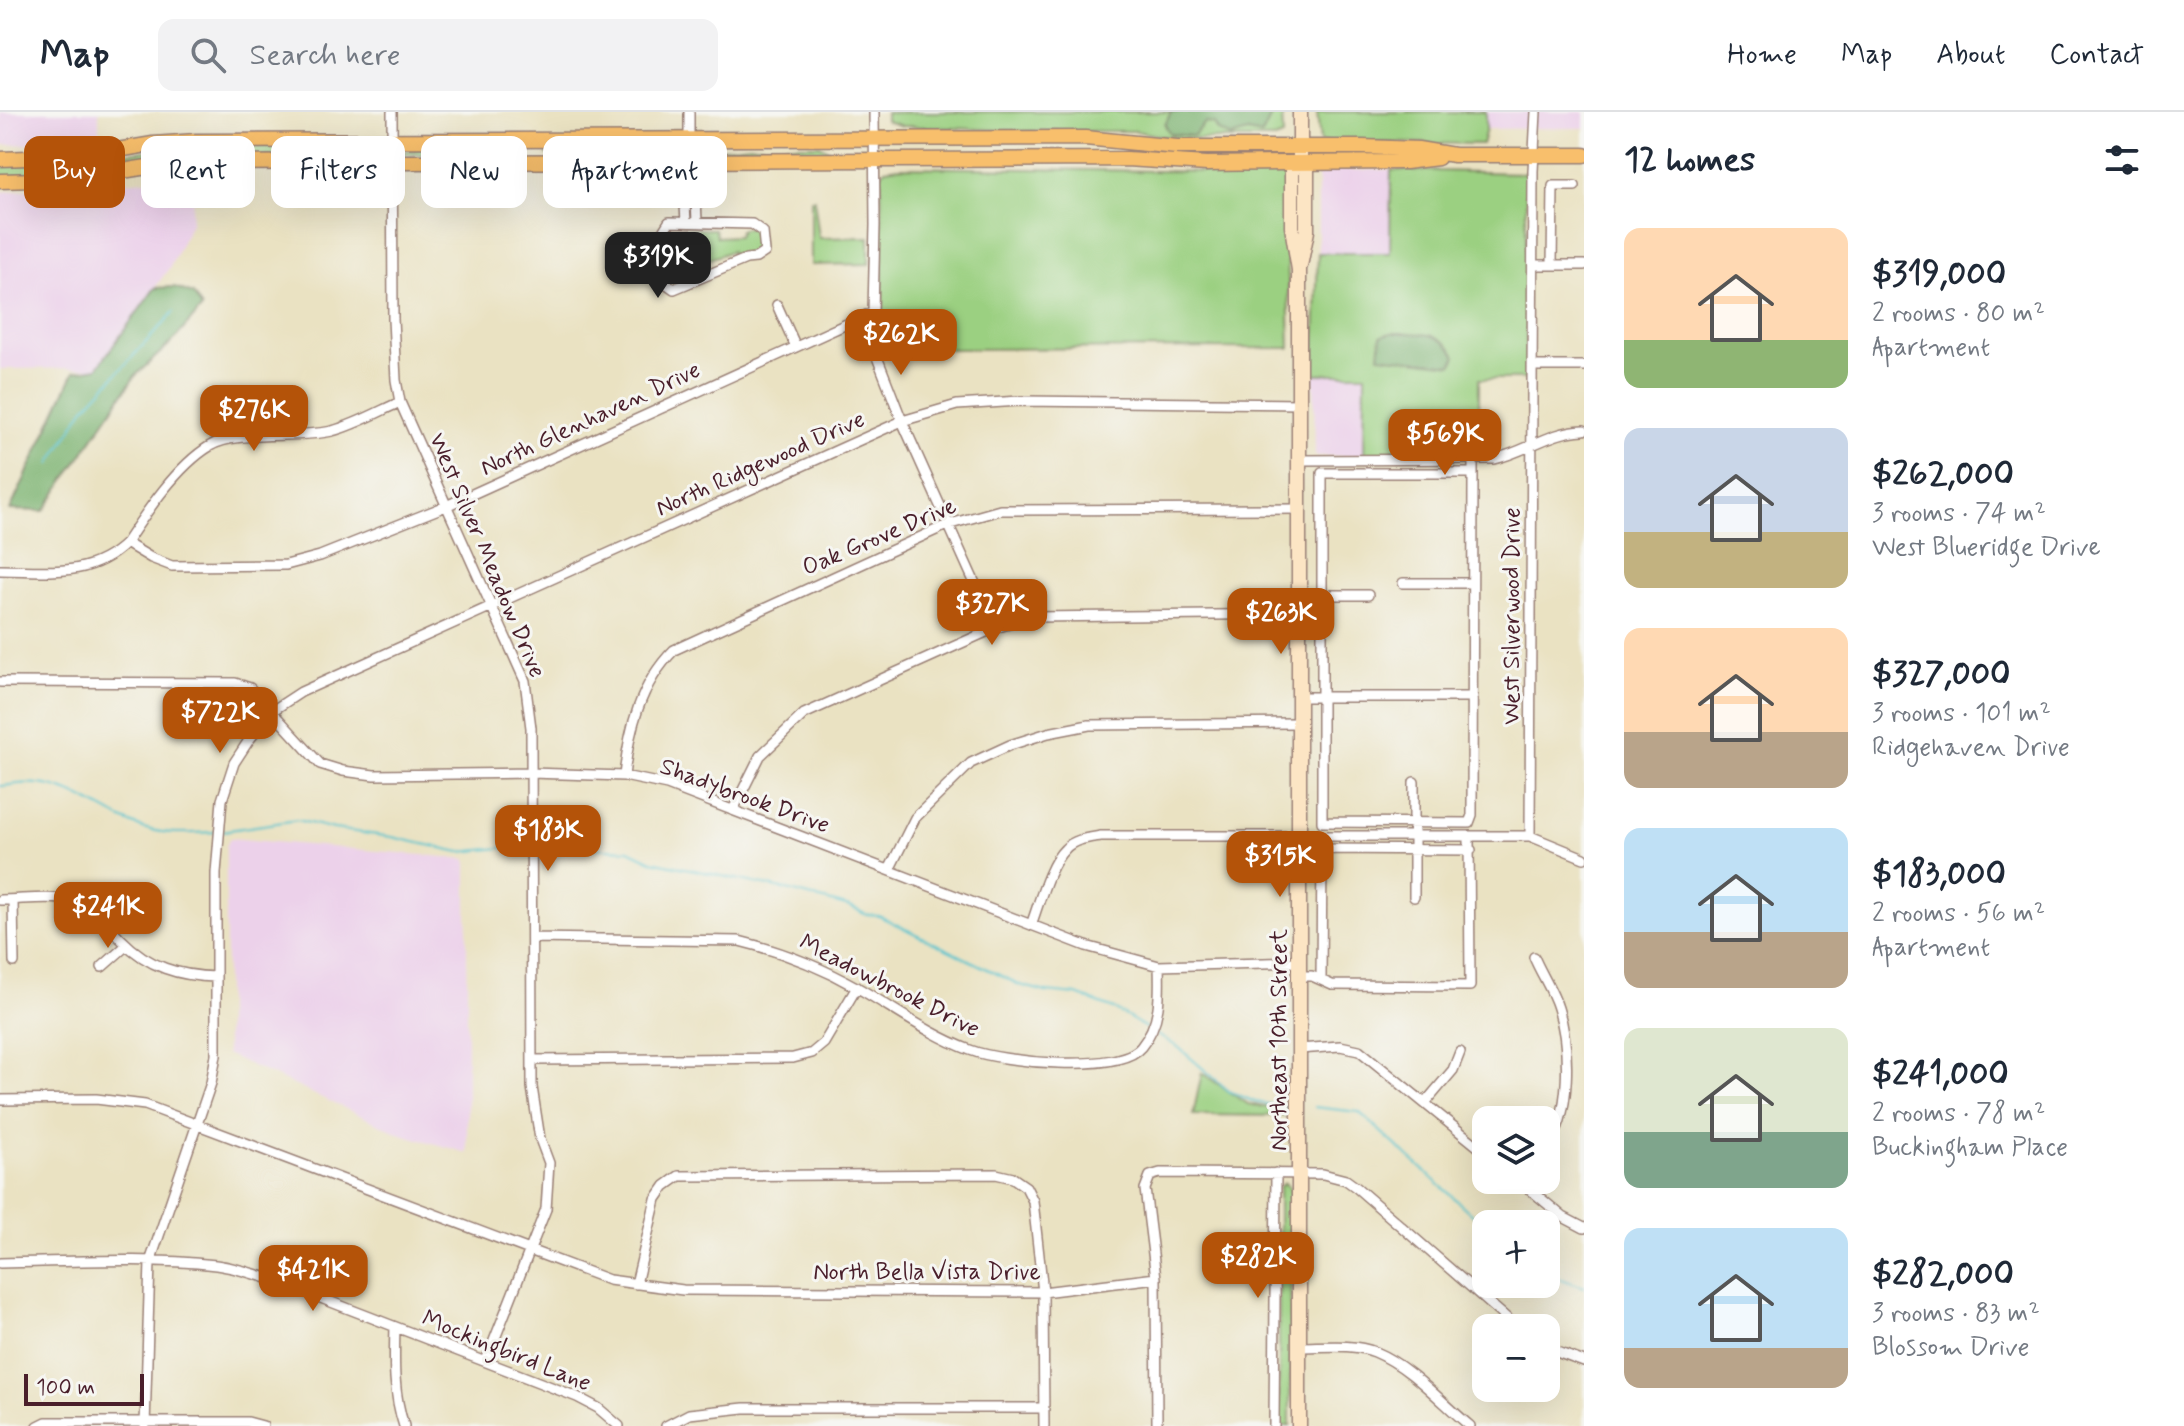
<!DOCTYPE html>
<meta charset="utf-8">
<style>
body{margin:0;font-family:Mynerve,sans-serif;background:#f2f2f3;color:#1f2937;height:100vh;display:flex;flex-direction:column;font-size:30px;white-space:nowrap}
*{box-sizing:border-box;margin:0}
p{font-size:26px;color:#747a83}
.icon{flex:none;width:44px;height:44px;fill:none;stroke:currentColor;stroke-width:2;stroke-linecap:round;stroke-linejoin:round}
.map{position:relative;flex:1;overflow:hidden}
.panel{display:flex;flex-direction:column;background:#fff;width:600px}
.panel>*{flex:none}
.banner{position:absolute;left:24px;top:24px;width:760px;height:72px;display:flex;gap:16px}
.buttons{position:absolute;left:1472px;top:994px;display:grid;gap:16px}
.buttons a{display:grid;place-items:center;width:88px;height:88px;border-radius:16px;background:#fff;box-shadow:0 8px 32px #0002;font-size:40px}
.scale{position:absolute;left:24px;bottom:20px;width:120px;box-sizing:border-box;padding-left:8px;border:4px solid #4a1f2b;border-top:0;font-size:22px;line-height:28px;white-space:nowrap;color:#4a1f2b;-webkit-text-stroke:6px #f6f6f2;paint-order:stroke}
.price{position:absolute;translate:-50% -68px;padding:0 18px;border-radius:16px;background:#b45309;color:#fff;font-size:26px;line-height:52px;filter:drop-shadow(0 2px 4px #0008)}
.price::after{content:'';position:absolute;left:50%;top:48px;width:24px;height:18px;margin-left:-12px;background:inherit;clip-path:polygon(0 0,100% 0,50% 100%)}
.price.active{background:#222;color:#fff}
ul{padding:0;list-style:none}
li{display:flex;align-items:center;gap:24px;height:200px;padding:0 40px}
li span{display:grid;place-items:center;flex:none;width:224px;height:160px;border-radius:16px;color:#555}
li>.icon{margin-inline-start:auto}
span .icon{width:96px;height:96px;fill:#fffc;stroke-width:1}
li b{font-size:34px}
h2{display:flex;justify-content:space-between;align-items:center;height:96px;padding:0 40px;font-size:34px}
.pill{padding:0 28px;border-radius:16px;background:#fff;box-shadow:0 8px 32px #0002;font-size:28px;line-height:72px}
.pill.active{background:#b45309;color:#fff}
header{display:flex;align-items:center;gap:48px;box-sizing:border-box;height:112px;padding:0 40px;background:#fff;border-bottom:2px solid #e0e1e3}
header strong{font-size:38px}
nav{display:flex;gap:44px;margin-inline-start:auto;font-size:28px}
.search{width:560px;height:72px;background:#f2f2f3;display:flex;align-items:center;gap:20px;box-sizing:border-box;padding:0 28px;border-radius:16px;color:#747a83;font-size:30px}
main{display:flex;flex:1;min-height:0}
.map>svg:first-child{display:block}
.built{fill:#ecd1ea}
.green{fill:#9bd081;stroke:#727856;stroke-width:2}
.forest{fill:#7cb26f;stroke:#63684d;stroke-width:2}
.lines{fill:none;stroke-linecap:round;stroke-linejoin:round}
.stream{stroke:#56c3ce;stroke-width:2}
.minor-casing{stroke:#9a8076;stroke-width:12}
.secondary-casing{stroke:#9a8076;stroke-width:17}
.primary-casing{stroke:#9a8076;stroke-width:17}
.minor{stroke:#fff;stroke-width:9}
.secondary{stroke:#fce5c4;stroke-width:14}
.primary{stroke:#f8bf6c;stroke-width:14}
.labels{text-anchor:middle;stroke-width:6;stroke-linejoin:round;paint-order:stroke}
.street-label{font-size:24px;fill:#4a1f2b;stroke:#f6f6f2}
</style>
<header>
<strong>Map</strong>
<div class="search"><svg class="icon" aria-label="search" viewBox="0 0 24 24"><circle cx="10" cy="10" r="6"/><path d="M15 15l6 6"/></svg>Search here</div>
<nav><a>Home</a><a>Map</a><a>About</a><a>Contact</a></nav>
</header>
<main>
<div class="map">
<svg width="1584" height="1314" viewBox="0 0 1584 1314">
<rect width="100%" height="100%" fill="#f6f6f2"/>
<filter id="ink" filterUnits="userSpaceOnUse"><feTurbulence type="fractalNoise" baseFrequency=".0125" numOctaves="2"/><feDisplacementMap in="SourceGraphic" scale="16" xChannelSelector="R" yChannelSelector="G"/><feConvolveMatrix kernelMatrix="1 2 1 2 8 2 1 2 1" color-interpolation-filters="sRGB"/></filter>
<filter id="wash" filterUnits="userSpaceOnUse"><feTurbulence type="fractalNoise" baseFrequency=".006" numOctaves="4" result="noise"/><feDisplacementMap in="SourceGraphic" scale="32" xChannelSelector="R" yChannelSelector="G"/><feGaussianBlur stdDeviation="1.8" result="paint"/><feColorMatrix in="noise" values="0 0 0 0 0 0 0 0 0 0 0 0 0 0 0 0 0 1.4 0 .05"/><feComposite in="paint" operator="in"/></filter>
<g filter="url(#wash)">
<rect width="100%" height="100%" fill="#eae2c2"/>
<path class="built" d="M 0,0 L 99,0 L 99,30 L 0,33 Z
M 1486,0 L 1584,0 L 1584,16 L 1486,17 Z
M 1318,58 L 1391,58 L 1391,142 L 1318,141 Z
M 195,64 L 191,111 L 170,155 L 97,256 L 0,257 L 0,80 Z
M 1314,262 L 1365,262 L 1364,344 L 1315,344 Z
M 230,726 L 467,747 L 467,1041 L 401,1022 L 226,942 L 226,735 Z"/>
<path class="green" d="M 923,0 L 1282,0 L 1283,24 L 1275,27 L 1179,27 L 1135,19 L 1022,19 L 902,14 L 886,9 L 886,1 Z
M 1317,0 L 1486,0 L 1486,17 L 1482,32 L 1320,30 Z
M 374,32 L 382,35 L 383,39 L 375,42 L 341,45 L 209,45 L 207,42 C 222,31 346,33 374,32 Z
M 525,32 L 530,36 L 529,40 L 487,44 L 400,42 C 413,30 502,32 525,32 Z
M 598,32 L 682,34 L 682,37 L 680,40 L 630,45 L 551,44 L 547,42 L 550,37 L 556,36 Z
M 750,33 L 820,33 L 830,39 L 813,43 L 698,43 L 698,39 Z
M 187,35 L 190,40 L 183,43 L 163,45 L 86,61 L 0,65 L 0,54 Z
M 898,55 L 1285,61 L 1290,236 L 944,237 L 929,199 L 883,202 L 881,63 L 885,57 Z
M 1391,58 L 1526,61 L 1526,267 L 1479,267 L 1479,342 L 1364,344 L 1365,262 L 1314,262 L 1318,141 L 1390,141 Z
M 811,87 L 814,87 L 819,126 L 869,125 L 869,152 L 811,153 Z
M 751,116 L 760,124 L 760,134 L 756,140 L 732,146 L 731,139 L 701,150 L 698,160 L 675,168 L 671,165 L 670,154 L 677,158 L 677,135 L 670,130 L 670,124 L 678,117 L 715,117 L 716,125 L 738,124 L 741,117 Z
M 1202,961 L 1248,992 L 1280,998 L 1289,1004 L 1193,1003 Z
M 1284,1071 L 1291,1078 L 1290,1314 L 1279,1314 L 1279,1075 Z"/>
<path class="forest" d="M 1171,0 L 1273,0 L 1262,23 L 1248,20 L 1231,25 L 1218,19 L 1214,12 L 1205,11 L 1193,24 L 1170,22 L 1165,13 Z
M 174,175 L 193,182 L 202,196 L 173,229 L 135,264 L 44,399 L 10,398 L 74,260 L 97,256 L 155,176 Z
M 1391,221 C 1416,221 1442,218 1456,244 L 1452,253 L 1379,244 L 1381,224 Z"/>
<g class="lines">
<path class="stream" d="M 50,352 L 84,297 L 174,200
M 0,674 C 12,673 26,670 38,672 C 74,675 103,700 135,713 C 160,724 189,721 216,720
M 222,719 L 297,708 L 334,717 L 392,725 L 460,740 L 522,734
M 536,734 L 629,738 L 652,749 L 787,778 L 850,795 L 867,803 L 879,804 L 1020,873 L 1046,880 L 1077,883 L 1114,897 L 1146,916
M 1157,923 L 1178,935 L 1229,979 L 1255,990 L 1286,995
M 1314,995 L 1359,1000 L 1486,1115
M 1546,1158 L 1556,1165 L 1584,1175"/>
</g>
</g>
<g filter="url(#ink)">
<g class="lines">
<defs>
<path id="minor" d="M 392,0 L 393,207 L 396,268 L 400,290 L 525,569 L 531,616 L 532,975 L 540,1027 L 549,1051 L 546,1097 L 486,1249
M 689,0 L 689,49 L 695,59 L 697,110
M 874,0 L 875,113 L 873,200 L 877,245 L 902,309 L 995,516
M 669,110 L 752,112 L 763,120 L 765,140 L 756,146 L 746,147 L 674,177 L 664,170 L 667,148 L 664,118 Z
M 686,110 L 683,59 L 689,49
M 1533,153 L 1584,153
M 1552,153 L 1553,74 L 1575,74
M 777,193 L 796,235
M 1532,254 L 1584,254
M 1300,348 L 1494,347 C 1526,340 1550,319 1584,318
M 1473,348 L 1473,361 C 1472,475 1473,589 1472,703 L 1469,711 L 1322,710 L 1322,361 L 1473,361
M 126,431 C 147,399 177,354 210,334 C 235,318 298,327 332,319 C 355,313 378,300 400,290
M 0,458 C 47,458 89,467 126,431 L 151,446 L 172,454 L 286,453 L 320,444 L 446,394 L 873,200
M 1403,471 L 1472,471
M 1300,483 L 1368,483
M 0,570 L 235,571 L 250,576 L 320,652 L 343,659 L 374,663 L 531,661 L 624,664 L 667,673 L 1086,834 L 1159,854 L 1299,850
M 1299,585 L 1473,585
M 624,664 C 629,617 640,572 674,538 L 947,413 L 1000,398 L 1300,397
M 1414,670 L 1414,785
M 733,698 L 760,644 L 804,602 L 995,516 L 1034,505 L 1300,502
M 1530,724 L 1533,59 L 1536,0
M 889,758 L 915,706 L 971,651 L 1010,633 L 1048,621 L 1089,613 L 1300,611
M 1299,765 L 1322,766
M 0,788 C 28,788 60,781 85,794 C 99,801 111,817 122,828 C 148,855 179,864 216,865
M 13,788 L 14,850
M 1031,813 C 1039,792 1049,752 1065,737 C 1074,727 1088,726 1101,724 L 1530,724 L 1584,746
M 532,826 L 739,829 C 780,839 821,855 858,876 C 895,897 930,923 970,938 C 1001,950 1119,962 1141,935 C 1161,911 1160,883 1159,854
M 1534,845 C 1541,862 1553,879 1558,896 C 1570,934 1572,1004 1546,1036
M 102,855 L 127,833
M 1299,864 L 1312,864 L 1332,873 L 1470,874 L 1469,724
M 1321,867 L 1322,737 L 1471,738
M 1299,937 L 1340,934 L 1359,938 L 1486,1041
M 532,948 L 793,946 L 812,941 L 824,931 L 857,875
M 0,988 L 96,987 L 145,993 L 609,1168 L 683,1178 L 1043,1180 L 1156,1166 L 1145,1077 L 1150,1064 L 1160,1061 L 1323,1062 L 1346,1068 L 1357,1076 L 1518,1216
M 1425,991 L 1453,958 L 1460,940
M 1519,1068 L 1563,1105 L 1584,1116
M 0,1151 C 71,1150 145,1145 216,1153 C 239,1156 261,1164 282,1171 L 577,1285 L 598,1296 L 619,1314
M 1156,1166 L 1157,1314
M 636,1172 L 656,1087 L 665,1074 L 679,1064 L 996,1062 L 1013,1066 L 1026,1075 L 1033,1089 L 1043,1180 L 1044,1314
M 395,1215 C 394,1250 393,1281 404,1314
M 1300,1235 C 1323,1235 1353,1231 1375,1240 C 1411,1255 1441,1290 1470,1314
M 1546,1236 L 1584,1250
M 38,1314 L 46,1310 L 248,1310 L 263,1314
M 145,1314 L 150,1150 L 211,971 L 216,943 L 216,761 L 222,688 L 234,651 L 249,628 L 272,599 L 301,580 L 902,309 L 957,293 L 1020,289 L 1300,292
M 666,1314 L 689,1302 L 744,1296 L 1044,1296
M 1274,1314 L 1276,1061"/>
<path id="secondary" d="M 1300,0 L 1300,51 L 1307,58 L 1307,119 L 1300,154
M 1299,1314 L 1299,158 L 1292,115 L 1292,58 L 1300,51"/>
<path id="primary" d="M 0,47 L 82,44 L 153,32 L 196,29 L 1085,26 L 1177,35 L 1363,35 L 1418,37 L 1454,43 L 1584,43
M 0,69 L 73,67 L 147,55 L 196,51 L 1126,47 L 1207,52 L 1286,51 L 1405,50 L 1438,46"/>
</defs>
<use href="#minor" class="minor-casing"/>
<use href="#secondary" class="secondary-casing"/>
<use href="#primary" class="primary-casing"/>
<use href="#minor" class="minor"/>
<use href="#secondary" class="secondary"/>
<use href="#primary" class="primary"/>
</g>
</g>
<g class="labels">
<g class="street-label">
<text transform="translate(590 306) rotate(-25)" y="8">North Glenhaven Drive</text>
<text transform="translate(760 351) rotate(-24)" y="8">North Ridgewood Drive</text>
<text transform="translate(879 424) rotate(-23)" y="8">Oak Grove Drive</text>
<text transform="translate(488 443) rotate(67)" y="8">West Silver Meadow Drive</text>
<text transform="translate(1511 504) rotate(-90)" y="8">West Silverwood Drive</text>
<text transform="translate(745 683) rotate(20)" y="8">Shadybrook Drive</text>
<text transform="translate(890 873) rotate(27)" y="8">Meadowbrook Drive</text>
<text transform="translate(1278 928) rotate(-90)" y="8">Northeast 10th Street</text>
<text x="927" y="1167">North Bella Vista Drive</text>
<text transform="translate(507 1238) rotate(22)" y="8">Mockingbird Lane</text>
</g>
</g>
</svg>
<div class="buttons">
<a><svg class="icon" aria-label="layers" viewBox="0 0 24 24"><path d="M12 4l9 5-9 5-9-5zM3 14l9 5 9-5"/></svg></a>
<a>+</a>
<a>−</a>
</div>
<div class="scale">100 m</div>
<b class="price active" style="left:658px;top:188px">$319K</b>
<b class="price" style="left:901px;top:265px">$262K</b>
<b class="price" style="left:254px;top:341px">$276K</b>
<b class="price" style="left:1445px;top:365px">$569K</b>
<b class="price" style="left:992px;top:535px">$327K</b>
<b class="price" style="left:1281px;top:544px">$263K</b>
<b class="price" style="left:220px;top:643px">$722K</b>
<b class="price" style="left:548px;top:761px">$183K</b>
<b class="price" style="left:1280px;top:787px">$315K</b>
<b class="price" style="left:108px;top:838px">$241K</b>
<b class="price" style="left:1258px;top:1188px">$282K</b>
<b class="price" style="left:313px;top:1201px">$421K</b>
<div class="banner">
<a class="pill active">Buy</a>
<a class="pill">Rent</a>
<a class="pill">Filters</a>
<a class="pill">New</a>
<a class="pill">Apartment</a>
</div>
</div>
<section class="panel">
<h2>12 homes<svg class="icon" aria-label="filters" viewBox="0 0 24 24"><path d="M4 7h16M4 17h16"/><circle cx="9" cy="7" r="2"/><circle cx="15" cy="17" r="2"/></svg></h2>
<ul>
<li><span style="background:linear-gradient(#ffd9b3 70%,#8fb573 0)"><svg class="icon" aria-label="home" viewBox="0 0 24 24"><path d="M3 11l9-7 9 7M6 9v11h12V9"/></svg></span><div><b>$319,000</b><p>2 rooms · 80 m²</p><p>Apartment</p></div></li>
<li><span style="background:linear-gradient(#c9d6e8 65%,#c2b280 0)"><svg class="icon" aria-label="home" viewBox="0 0 24 24"><path d="M3 11l9-7 9 7M6 9v11h12V9"/></svg></span><div><b>$262,000</b><p>3 rooms · 74 m²</p><p>West Blueridge Drive</p></div></li>
<li><span style="background:linear-gradient(#ffd9b3 65%,#b9a48a 0)"><svg class="icon" aria-label="home" viewBox="0 0 24 24"><path d="M3 11l9-7 9 7M6 9v11h12V9"/></svg></span><div><b>$327,000</b><p>3 rooms · 101 m²</p><p>Ridgehaven Drive</p></div></li>
<li><span style="background:linear-gradient(#bfe0f5 65%,#b9a48a 0)"><svg class="icon" aria-label="home" viewBox="0 0 24 24"><path d="M3 11l9-7 9 7M6 9v11h12V9"/></svg></span><div><b>$183,000</b><p>2 rooms · 56 m²</p><p>Apartment</p></div></li>
<li><span style="background:linear-gradient(#dfe7d0 65%,#7fa58c 0)"><svg class="icon" aria-label="home" viewBox="0 0 24 24"><path d="M3 11l9-7 9 7M6 9v11h12V9"/></svg></span><div><b>$241,000</b><p>2 rooms · 78 m²</p><p>Buckingham Place</p></div></li>
<li><span style="background:linear-gradient(#bfe0f5 75%,#b9a48a 0)"><svg class="icon" aria-label="home" viewBox="0 0 24 24"><path d="M3 11l9-7 9 7M6 9v11h12V9"/></svg></span><div><b>$282,000</b><p>3 rooms · 83 m²</p><p>Blossom Drive</p></div></li>
</ul>
</section>
</main>
